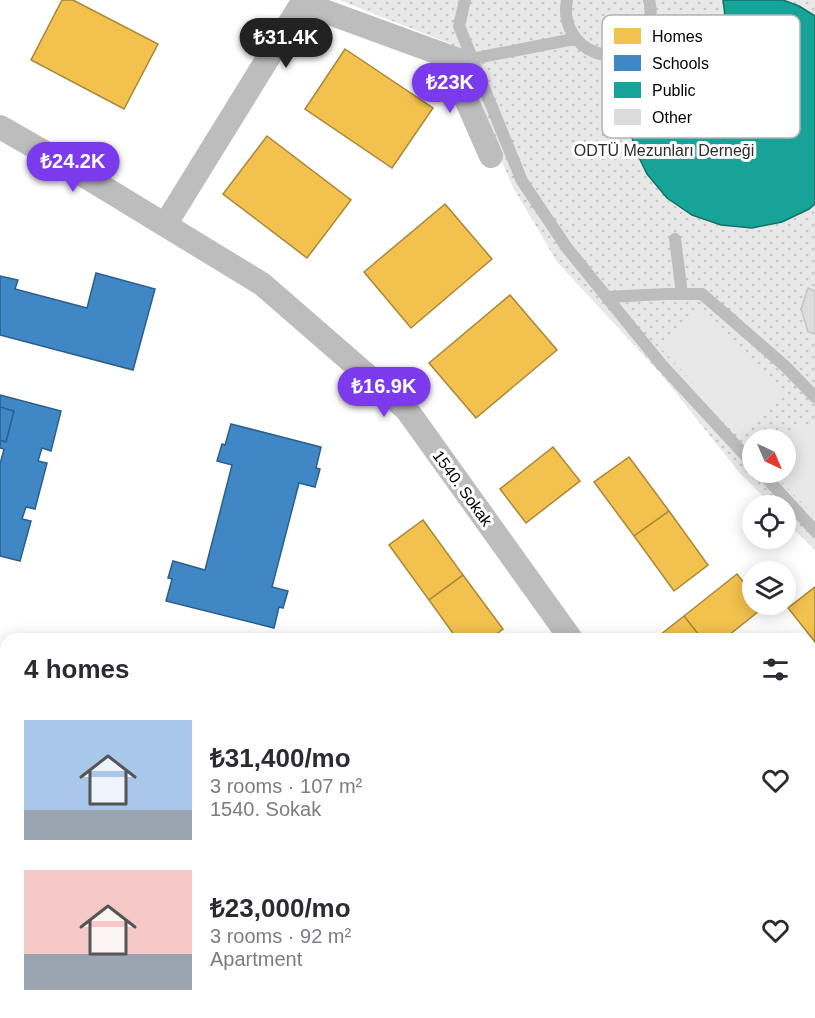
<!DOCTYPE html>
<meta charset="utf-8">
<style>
body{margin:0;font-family:Helvetica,sans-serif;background:#f2f2f3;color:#2b2b33;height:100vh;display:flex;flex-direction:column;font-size:22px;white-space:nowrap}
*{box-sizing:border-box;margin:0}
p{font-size:20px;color:#7c7c81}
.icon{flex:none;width:33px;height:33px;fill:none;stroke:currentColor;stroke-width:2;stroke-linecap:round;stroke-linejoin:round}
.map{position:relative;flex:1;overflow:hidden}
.details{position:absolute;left:0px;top:633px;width:816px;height:386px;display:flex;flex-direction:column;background:#fff;border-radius:18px 18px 0 0;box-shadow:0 3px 15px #0003}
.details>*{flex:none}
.needle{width:39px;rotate:136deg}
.buttons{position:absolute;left:742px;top:429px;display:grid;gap:12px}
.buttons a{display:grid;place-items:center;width:54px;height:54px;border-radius:50%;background:#fff;box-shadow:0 3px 15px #0003;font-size:30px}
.price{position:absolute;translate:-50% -51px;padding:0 14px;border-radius:21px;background:#7c3aed;color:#fff;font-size:20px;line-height:39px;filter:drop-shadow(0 2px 3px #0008)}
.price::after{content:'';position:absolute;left:50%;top:36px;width:18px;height:14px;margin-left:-9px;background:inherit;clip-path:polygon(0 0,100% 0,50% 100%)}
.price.active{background:#222;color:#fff}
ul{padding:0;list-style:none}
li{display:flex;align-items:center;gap:18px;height:150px;padding:0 24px}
li span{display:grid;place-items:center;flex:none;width:168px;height:120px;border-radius:0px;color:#555}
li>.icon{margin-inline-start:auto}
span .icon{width:72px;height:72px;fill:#fffc;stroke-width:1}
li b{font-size:26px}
h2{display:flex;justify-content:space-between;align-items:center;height:72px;padding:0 24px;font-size:26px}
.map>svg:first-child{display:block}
.grass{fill:url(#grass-tufts)}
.park{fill:url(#park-dots);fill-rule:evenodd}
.pitch{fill:#e8e8e8}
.homes{fill:#f2c14e;stroke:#a98737;stroke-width:1.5}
.schools{fill:#3f88c5;stroke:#2c5f8a;stroke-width:1.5}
.public{fill:#17a398;stroke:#10726a;stroke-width:1.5}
.building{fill:#dcdcdc;stroke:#c4c4c4;stroke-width:1.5}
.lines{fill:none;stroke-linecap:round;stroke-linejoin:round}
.lane{stroke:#bdbdbd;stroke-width:12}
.street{stroke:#bdbdbd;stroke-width:24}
.labels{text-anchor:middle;stroke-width:6;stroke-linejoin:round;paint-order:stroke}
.park-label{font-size:16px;fill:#2d2d2d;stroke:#fff}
.street-label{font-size:16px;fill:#000;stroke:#fff}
.key{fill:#fff;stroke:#b2b2b2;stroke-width:1.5}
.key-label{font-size:16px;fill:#000}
</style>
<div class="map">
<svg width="815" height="1018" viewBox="0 0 815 1018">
<defs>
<pattern id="grass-tufts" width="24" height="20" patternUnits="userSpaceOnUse" patternTransform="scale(1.5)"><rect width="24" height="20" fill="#e8e8e8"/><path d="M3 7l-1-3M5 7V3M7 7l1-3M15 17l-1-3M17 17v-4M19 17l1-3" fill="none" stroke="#c5c5c5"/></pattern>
<pattern id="park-dots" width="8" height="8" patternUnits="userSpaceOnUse" patternTransform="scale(1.5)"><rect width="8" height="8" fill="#e8e8e8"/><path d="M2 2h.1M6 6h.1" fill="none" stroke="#c5c5c5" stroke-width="1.8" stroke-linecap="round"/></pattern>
</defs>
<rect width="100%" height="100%" fill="#fff"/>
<path class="grass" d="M 644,1012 L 648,1018 L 477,1018 L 473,1013 Z"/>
<path class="park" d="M 339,0 L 815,0 L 815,550 L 786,521 L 786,506 L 771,505 L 738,471 L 661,374 L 557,262 L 513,187 L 451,44 ZM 753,440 L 786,440 L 786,472 L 753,472 Z"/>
<path class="pitch" d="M 701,306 L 782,393 L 740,432 L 658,345 Z
M 815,424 L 815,516 L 773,473 L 786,472 L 786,440 L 781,439 L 799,425 Z"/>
<path class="homes" d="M 62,0 L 73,0 L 158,44 L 124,109 L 31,60 Z
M 345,49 L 433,108 L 392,168 L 305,109 Z
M 267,136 L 351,200 L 307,258 L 223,194 Z
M 445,204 L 492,259 L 411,328 L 364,272 Z
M 510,295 L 557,350 L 476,418 L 429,363 Z
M 553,447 L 580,481 L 526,523 L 500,489 Z
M 629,457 L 669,511 L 634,536 L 594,482 Z
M 669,511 L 708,565 L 674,591 L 634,536 Z
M 423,520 L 463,575 L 429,600 L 389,545 Z
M 737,574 L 753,594 L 753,604 L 761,604 L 764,607 L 724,639 L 702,639 L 684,616 Z
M 463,575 L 503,629 L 490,639 L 457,639 L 429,600 Z
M 815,587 L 815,642 L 788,608 Z
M 684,616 L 702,639 L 655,639 Z
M 6,705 L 6,727 L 0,722 L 0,712 Z
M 0,827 L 6,832 L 6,887 L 0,882 Z
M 81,1012 L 134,1012 L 130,1018 L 84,1018 L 79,1015 Z
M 196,1012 L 249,1012 L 253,1018 L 200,1018 Z
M 353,1012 L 405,1012 L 398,1018 L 358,1018 Z
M 731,1012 L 784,1012 L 785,1014 L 779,1018 L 735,1018 Z"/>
<path class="schools" d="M 96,273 L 155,289 L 133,370 L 0,335 L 0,276 L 18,280 L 15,289 L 87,308 Z
M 0,395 L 61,411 L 51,451 L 42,448 L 38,461 L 47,463 L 35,509 L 26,507 L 22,519 L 31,521 L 20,561 L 0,556 L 0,464 L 4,449 L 0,448 L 0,440 L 6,442 L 14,411 L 0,407 Z
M 0,407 L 14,411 L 6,442 L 0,440 Z
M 231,424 L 321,447 L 316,468 L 320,469 L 315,487 L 299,483 L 272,587 L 288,591 L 283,608 L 279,607 L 274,628 L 166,601 L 172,579 L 168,578 L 173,561 L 205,570 L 232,465 L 217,461 L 222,444 L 225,445 Z"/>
<path class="public" d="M 723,0 L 783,0 L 799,6 L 815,16 L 815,204 L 809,209 L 782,222 L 752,228 L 721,225 L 692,215 L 667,198 L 647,174 L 634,147 L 630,127 L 678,116 L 679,94 L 685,76 L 697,59 L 712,47 L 728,39 Z"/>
<path class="building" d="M 808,288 L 815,291 L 815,334 L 808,332 L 801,309 Z"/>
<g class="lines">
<path class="lane" d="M 465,0 L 459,26 L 522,181 L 567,248 L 661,364 L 753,464
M 567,0 C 557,50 623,78 646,31 C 651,21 652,11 649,0
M 466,60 L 574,39
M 675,239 L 682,294
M 607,297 L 666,294 L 702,294 L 785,366 L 815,397
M 761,472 L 815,531
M 668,1012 L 672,1018"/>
<path class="street" d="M 447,56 L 491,156
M 0,127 L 70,167 L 262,284 L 407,410 L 571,639
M 165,225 L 302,3 L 458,60
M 0,774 L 6,778
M 810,970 L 815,977
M 306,1012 L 311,1018
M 43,1018 L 46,1012"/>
</g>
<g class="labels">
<g class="park-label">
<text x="664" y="156">ODTÜ Mezunları Derneği</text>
</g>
<g class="street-label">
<text transform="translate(463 488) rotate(54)" y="6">1540. Sokak</text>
</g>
</g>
<rect x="602" y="15" width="198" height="123" rx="9" class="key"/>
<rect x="614" y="28" width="27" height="16" fill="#f2c14e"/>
<rect x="614" y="55" width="27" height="16" fill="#3f88c5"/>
<rect x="614" y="82" width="27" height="16" fill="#17a398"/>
<rect x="614" y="109" width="27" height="16" fill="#dcdcdc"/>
<g class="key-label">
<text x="652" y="42">Homes</text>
<text x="652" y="69">Schools</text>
<text x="652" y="96">Public</text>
<text x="652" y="123">Other</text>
</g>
</svg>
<div class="buttons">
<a><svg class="needle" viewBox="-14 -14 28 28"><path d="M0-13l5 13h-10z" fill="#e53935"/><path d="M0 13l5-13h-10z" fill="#7c7c81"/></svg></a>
<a><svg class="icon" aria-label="locate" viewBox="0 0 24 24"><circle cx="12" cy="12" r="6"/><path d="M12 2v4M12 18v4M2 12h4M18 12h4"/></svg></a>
<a><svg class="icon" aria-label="layers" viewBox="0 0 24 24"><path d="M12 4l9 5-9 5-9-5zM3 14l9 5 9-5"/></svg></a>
</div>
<b class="price active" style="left:286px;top:69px">₺31.4K</b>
<b class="price" style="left:450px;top:114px">₺23K</b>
<b class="price" style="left:73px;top:193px">₺24.2K</b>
<b class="price" style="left:384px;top:418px">₺16.9K</b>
<section class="details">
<h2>4 homes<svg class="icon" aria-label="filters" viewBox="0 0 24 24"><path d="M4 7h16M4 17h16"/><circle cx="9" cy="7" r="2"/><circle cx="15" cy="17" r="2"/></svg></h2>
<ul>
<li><span style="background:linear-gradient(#a9c7e8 75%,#9aa5b1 0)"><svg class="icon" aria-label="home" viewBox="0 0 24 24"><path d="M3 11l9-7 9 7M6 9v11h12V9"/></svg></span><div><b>₺31,400/mo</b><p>3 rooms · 107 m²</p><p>1540. Sokak</p></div><svg class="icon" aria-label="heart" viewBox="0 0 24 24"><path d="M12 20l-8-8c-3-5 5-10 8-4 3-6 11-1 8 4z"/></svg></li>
<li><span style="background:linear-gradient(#f6c9c9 70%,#9aa5b1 0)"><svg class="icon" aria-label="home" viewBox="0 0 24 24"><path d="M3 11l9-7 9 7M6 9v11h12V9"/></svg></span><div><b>₺23,000/mo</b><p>3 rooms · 92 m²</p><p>Apartment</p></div><svg class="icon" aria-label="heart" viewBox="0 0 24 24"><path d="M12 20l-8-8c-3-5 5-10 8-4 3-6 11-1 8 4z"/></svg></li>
</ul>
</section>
</div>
